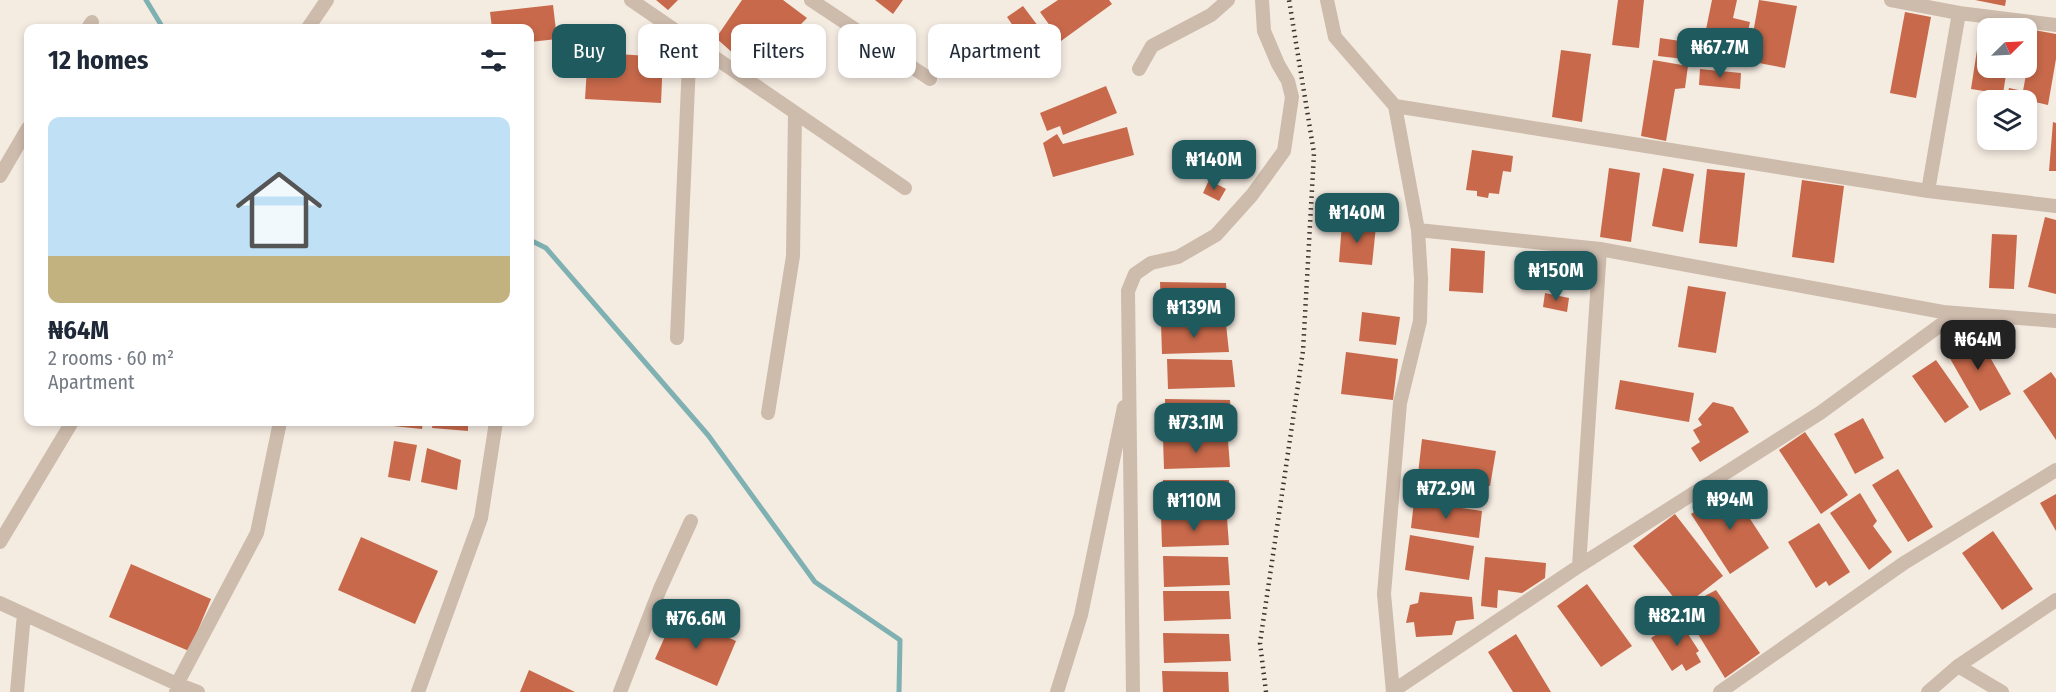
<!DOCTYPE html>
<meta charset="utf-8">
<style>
body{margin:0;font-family:"Fira Sans Condensed",sans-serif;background:#f6f6f7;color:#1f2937;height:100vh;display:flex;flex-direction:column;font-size:22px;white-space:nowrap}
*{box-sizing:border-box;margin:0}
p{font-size:20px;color:#747a83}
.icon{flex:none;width:33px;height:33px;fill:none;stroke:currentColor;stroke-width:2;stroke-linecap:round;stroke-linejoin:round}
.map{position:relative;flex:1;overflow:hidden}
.drawer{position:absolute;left:24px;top:24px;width:510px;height:402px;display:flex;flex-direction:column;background:#fff;border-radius:12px;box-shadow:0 3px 9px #0003}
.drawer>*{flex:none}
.top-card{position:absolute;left:552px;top:24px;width:570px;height:54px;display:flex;gap:12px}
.needle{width:39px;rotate:66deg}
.fabs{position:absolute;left:1977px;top:18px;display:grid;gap:12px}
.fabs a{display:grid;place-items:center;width:60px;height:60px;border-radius:12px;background:#fff;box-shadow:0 3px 9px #0003;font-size:30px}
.price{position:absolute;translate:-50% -51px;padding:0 14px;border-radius:12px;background:#1f5a5e;color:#fff;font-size:20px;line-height:39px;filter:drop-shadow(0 2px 3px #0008)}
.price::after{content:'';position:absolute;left:50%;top:36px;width:18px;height:14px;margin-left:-9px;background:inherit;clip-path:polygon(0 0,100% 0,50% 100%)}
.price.active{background:#222;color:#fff}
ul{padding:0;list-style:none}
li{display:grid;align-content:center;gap:12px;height:318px;padding:0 24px}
li span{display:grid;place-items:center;height:186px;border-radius:12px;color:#555}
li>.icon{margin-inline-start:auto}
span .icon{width:108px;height:108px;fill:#fffc;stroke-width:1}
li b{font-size:26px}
h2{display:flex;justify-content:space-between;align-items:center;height:72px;padding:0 24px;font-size:26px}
.chip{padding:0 21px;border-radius:12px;background:#fff;box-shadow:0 3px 9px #0003;font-size:21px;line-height:54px}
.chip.active{background:#1f5a5e;color:#fff}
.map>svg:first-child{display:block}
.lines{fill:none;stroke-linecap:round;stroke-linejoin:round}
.stream{stroke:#7fb0b2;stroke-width:5}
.building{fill:#c8694b}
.minor{stroke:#cdbbac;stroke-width:14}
.rail{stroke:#3b302b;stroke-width:4.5;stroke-dasharray:1.5 4.5;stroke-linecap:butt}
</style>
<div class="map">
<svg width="2056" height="692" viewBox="0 0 2056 692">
<rect width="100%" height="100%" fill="#f4ebe1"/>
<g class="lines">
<path class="stream" d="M 146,0 L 163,28
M 530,240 L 546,248 L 708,435 L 815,582 L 900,640 L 899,692"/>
</g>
<path class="building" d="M 656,0 L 678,0 L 668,10 Z
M 742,0 L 783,0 L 807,18 L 754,72 L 716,38 Z
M 875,0 L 903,0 L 893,14 Z
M 1058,0 L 1109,0 L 1112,4 L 1061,41 L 1040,12 Z
M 1618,0 L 1644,0 L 1639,48 L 1612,45 Z
M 1712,0 L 1737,0 L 1733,18 L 1750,22 L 1741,63 L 1701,54 Z
M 1759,0 L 1797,6 L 1785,68 L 1748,61 Z
M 1975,0 L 2006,0 L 2005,6 Z
M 553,5 L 557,39 L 530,42 L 530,28 L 492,28 L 490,12 Z
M 1023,6 L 1041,30 L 1024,42 L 1007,17 Z
M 1905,12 L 1931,17 L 1916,98 L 1890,93 Z
M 1981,24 L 2002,27 L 1988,28 L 1988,68 L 2007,68 L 2003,94 L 1971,89 Z
M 2034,30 L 2056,34 L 2056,59 L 2048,105 L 2026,100 L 2006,100 L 2009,88 L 2023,91 Z
M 1660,38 L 1694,43 L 1692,60 L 1658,56 Z
M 1561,50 L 1591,54 L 1582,122 L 1552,117 Z
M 588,52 L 663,57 L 661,103 L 585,99 Z
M 1653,60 L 1688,66 L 1685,88 L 1675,89 L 1666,141 L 1641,136 Z
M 1700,69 L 1741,73 L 1740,89 L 1699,85 Z
M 1106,86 L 1117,113 L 1063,135 L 1060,126 L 1047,131 L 1040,113 Z
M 2053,122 L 2056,123 L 2056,171 L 2049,171 Z
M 1127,127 L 1134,155 L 1053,177 L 1043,143 L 1057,134 L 1063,144 Z
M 1472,150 L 1513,156 L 1511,172 L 1503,171 L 1499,194 L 1489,193 L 1488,198 L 1477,196 L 1477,191 L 1466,190 Z
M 1609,168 L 1640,173 L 1631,242 L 1600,237 Z
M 1663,168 L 1694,174 L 1683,232 L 1652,226 Z
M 1707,169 L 1745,173 L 1737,247 L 1699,243 Z
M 1209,180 L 1226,189 L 1219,201 L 1203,193 Z
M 1802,180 L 1844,186 L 1834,263 L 1792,257 Z
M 2045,217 L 2056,220 L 2056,294 L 2028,287 Z
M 1342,223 L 1376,226 L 1372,265 L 1339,262 Z
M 1992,234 L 2017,235 L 2014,289 L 1989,288 Z
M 1451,248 L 1485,251 L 1483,293 L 1449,291 Z
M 1160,282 L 1226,283 L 1228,311 L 1161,313 Z
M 1688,286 L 1726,292 L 1716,353 L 1678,347 Z
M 1545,293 L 1569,298 L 1567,312 L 1543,307 Z
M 1362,312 L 1400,317 L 1396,345 L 1359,341 Z
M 1161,324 L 1226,324 L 1229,352 L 1162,354 Z
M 1975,331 L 2011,394 L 1980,411 L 1944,348 Z
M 1346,352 L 1398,359 L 1393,400 L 1341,394 Z
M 1167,359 L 1232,360 L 1235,387 L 1168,389 Z
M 1936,360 L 1969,407 L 1945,423 L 1912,376 Z
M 2051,372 L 2056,379 L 2056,440 L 2023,391 Z
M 1620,380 L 1694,393 L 1689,422 L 1615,409 Z
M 1165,399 L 1230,400 L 1232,427 L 1165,429 Z
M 1713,402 L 1733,407 L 1749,432 L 1700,462 L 1691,448 L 1700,442 L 1693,430 L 1702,425 L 1698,419 Z
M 1863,418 L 1884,458 L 1855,474 L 1834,434 Z
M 393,422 L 423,422 L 422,429 L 393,426 Z
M 433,422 L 468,422 L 468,431 L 432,428 Z
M 1805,432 L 1848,495 L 1821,514 L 1779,450 Z
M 1163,439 L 1228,440 L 1230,467 L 1164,469 Z
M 1422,439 L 1496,451 L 1490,486 L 1418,474 Z
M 394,441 L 417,445 L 410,481 L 388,477 Z
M 427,448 L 461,460 L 457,490 L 421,482 Z
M 1898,469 L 1933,527 L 1908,542 L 1872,485 Z
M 1163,480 L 1229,480 L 1231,508 L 1164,509 Z
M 1730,488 L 1769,548 L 1730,574 L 1691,514 Z
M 1860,493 L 1877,521 L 1873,526 L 1892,552 L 1869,570 L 1830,513 Z
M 2056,494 L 2056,531 L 2040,503 Z
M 1414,501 L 1482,511 L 1479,538 L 1411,528 Z
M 1675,514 L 1723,576 L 1682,608 L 1633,546 Z
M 1161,517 L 1227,518 L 1229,545 L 1162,547 Z
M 1819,523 L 1850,572 L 1829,586 L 1826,581 L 1816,588 L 1788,542 Z
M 1993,531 L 2033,589 L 2002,610 L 1962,553 Z
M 1410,535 L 1474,546 L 1469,580 L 1405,570 Z
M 361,537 L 438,571 L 415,624 L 338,590 Z
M 1163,556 L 1228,557 L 1230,585 L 1164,587 Z
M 1485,557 L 1546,563 L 1545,578 L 1522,593 L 1498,590 L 1497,608 L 1481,606 Z
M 131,564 L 211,599 L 189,651 L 109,617 Z
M 1587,584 L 1632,646 L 1601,667 L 1557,606 Z
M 1716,590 L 1760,653 L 1725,678 L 1682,608 Z
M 1163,591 L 1229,591 L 1231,619 L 1164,621 Z
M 1420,592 L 1472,597 L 1474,619 L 1456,621 L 1452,635 L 1416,637 L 1414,622 L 1406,623 L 1410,605 L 1418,603 Z
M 675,614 L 736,641 L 717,686 L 655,659 Z
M 1679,620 L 1699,651 L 1696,653 L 1701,662 L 1686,671 L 1682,664 L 1672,671 L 1651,638 Z
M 1163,633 L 1229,634 L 1231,661 L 1164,663 Z
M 1516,634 L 1551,692 L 1513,692 L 1488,652 Z
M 529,670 L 575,692 L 520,692 Z
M 1162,671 L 1228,672 L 1229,692 L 1163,692 Z"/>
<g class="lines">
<path class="minor" d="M 631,0 L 905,188
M 811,0 L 930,79
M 1327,0 L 1335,37 L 1395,106 L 1418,230 L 1421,279 L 1420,321 L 1400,403 L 1384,594 L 1393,692
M 1891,0 L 1959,13 L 2056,25
M 88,28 L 92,22
M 308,28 L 327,0
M 1139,69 L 1152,46 L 1211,15 L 1228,0
M 1395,106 L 1928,191 L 2056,206
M 0,176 L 28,128
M 1928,191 L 1959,13
M 1418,230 L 1600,249 L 1943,312 L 2056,321
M 677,338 L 690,40
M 768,413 L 793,256 L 795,113
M 0,542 L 72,422
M 1579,566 L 1600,249
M 0,603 L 177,684 L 198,692
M 1958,666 L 2002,692
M 1393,691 L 1579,566 L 1820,413 L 1957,313
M 17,692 L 24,614
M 176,692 L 177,684 L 257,533 L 280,422
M 418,692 L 481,518 L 496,422
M 620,692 L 660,589 L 691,521
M 1057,692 L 1081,615 L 1124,407
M 1133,692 L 1128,291 L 1135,274 L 1151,263 L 1178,257 L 1216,235 L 1252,195 L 1284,151 L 1292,97 L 1288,81 L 1278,64 L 1264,31 L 1262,0
M 1720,692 L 1904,563 L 2056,470
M 1928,692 L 1958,666 L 2056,600"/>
<path class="rail" d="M 1266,692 L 1260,643 L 1303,351 L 1314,153 L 1289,0"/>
</g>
</svg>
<div class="fabs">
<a><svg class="needle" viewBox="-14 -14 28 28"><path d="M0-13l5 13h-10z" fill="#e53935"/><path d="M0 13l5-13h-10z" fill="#747a83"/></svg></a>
<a><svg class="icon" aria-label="layers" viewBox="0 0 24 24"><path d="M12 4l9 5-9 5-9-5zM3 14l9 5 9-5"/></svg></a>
</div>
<b class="price" style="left:1720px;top:79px">₦67.7M</b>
<b class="price" style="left:1214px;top:191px">₦140M</b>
<b class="price" style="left:1357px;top:244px">₦140M</b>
<b class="price" style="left:1556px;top:302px">₦150M</b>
<b class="price" style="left:1194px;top:339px">₦139M</b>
<b class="price active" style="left:1978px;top:371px">₦64M</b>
<b class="price" style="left:1196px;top:454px">₦73.1M</b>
<b class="price" style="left:1446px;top:520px">₦72.9M</b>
<b class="price" style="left:1730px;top:531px">₦94M</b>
<b class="price" style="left:1194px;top:532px">₦110M</b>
<b class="price" style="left:1677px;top:647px">₦82.1M</b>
<b class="price" style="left:696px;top:650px">₦76.6M</b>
<div class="top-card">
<a class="chip active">Buy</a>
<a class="chip">Rent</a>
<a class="chip">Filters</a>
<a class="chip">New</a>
<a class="chip">Apartment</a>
</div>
<section class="drawer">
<h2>12 homes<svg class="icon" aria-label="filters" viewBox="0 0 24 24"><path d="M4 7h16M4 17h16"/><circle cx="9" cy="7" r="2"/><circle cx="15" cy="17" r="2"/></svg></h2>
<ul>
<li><span style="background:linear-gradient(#bfe0f5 75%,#c2b280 0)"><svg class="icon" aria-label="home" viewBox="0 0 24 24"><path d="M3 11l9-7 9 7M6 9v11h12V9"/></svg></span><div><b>₦64M</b><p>2 rooms · 60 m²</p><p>Apartment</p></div></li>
</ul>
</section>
</div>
